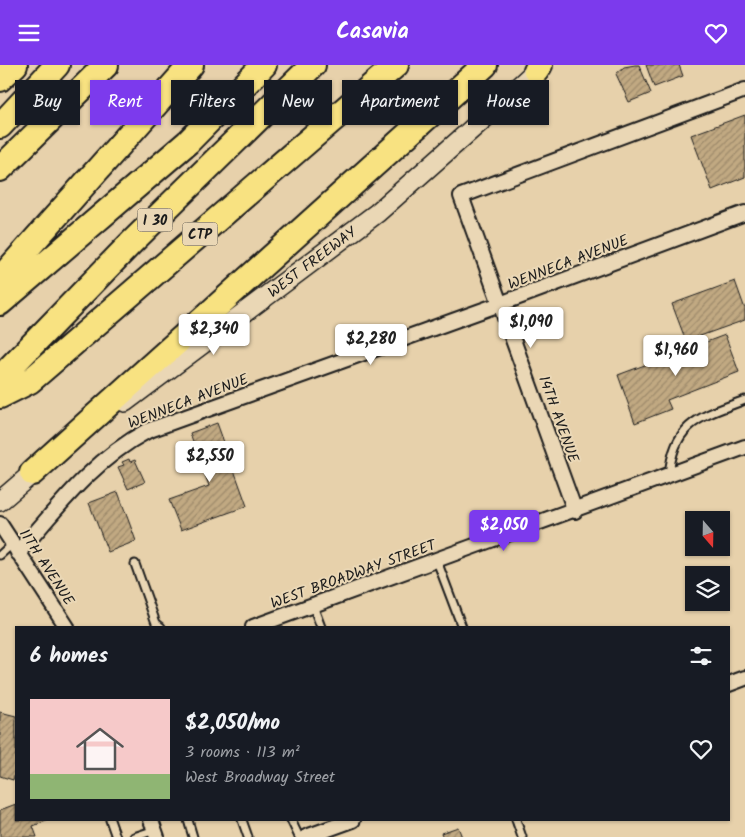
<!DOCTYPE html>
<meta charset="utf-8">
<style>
body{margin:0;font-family:Kalam,sans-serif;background:#242831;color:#f1f3f6;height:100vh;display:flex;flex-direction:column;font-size:19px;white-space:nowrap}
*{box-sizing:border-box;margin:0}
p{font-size:16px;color:#9ea1a6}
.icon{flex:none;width:28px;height:28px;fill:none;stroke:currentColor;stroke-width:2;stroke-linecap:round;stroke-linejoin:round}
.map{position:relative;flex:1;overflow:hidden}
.details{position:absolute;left:15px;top:561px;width:715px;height:195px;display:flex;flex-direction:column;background:#171b24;border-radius:0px;box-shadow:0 1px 4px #0004}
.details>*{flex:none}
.top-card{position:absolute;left:15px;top:15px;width:715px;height:45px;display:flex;gap:10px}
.needle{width:32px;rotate:160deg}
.tools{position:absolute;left:685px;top:446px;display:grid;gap:10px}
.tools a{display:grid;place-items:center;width:45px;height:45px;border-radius:0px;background:#171b24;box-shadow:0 1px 4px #0004;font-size:25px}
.price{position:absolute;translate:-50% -42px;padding:0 11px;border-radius:5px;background:#fff;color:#222;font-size:16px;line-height:32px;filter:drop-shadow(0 1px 2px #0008)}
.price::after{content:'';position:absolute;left:50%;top:30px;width:15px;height:11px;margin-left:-8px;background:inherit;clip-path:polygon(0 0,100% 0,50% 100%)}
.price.active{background:#7c3aed;color:#fff}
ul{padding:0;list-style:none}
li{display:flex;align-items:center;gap:15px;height:125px;padding:0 15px}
li span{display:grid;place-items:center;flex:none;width:140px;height:100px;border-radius:0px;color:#555}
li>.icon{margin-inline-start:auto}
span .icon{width:60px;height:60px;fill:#fffc;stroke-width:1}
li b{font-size:21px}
h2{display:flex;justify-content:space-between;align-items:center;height:60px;padding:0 15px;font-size:21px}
.tag{padding:0 18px;border-radius:0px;background:#171b24;box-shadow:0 1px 4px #0004;font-size:18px;line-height:45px}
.tag.active{background:#7c3aed;color:#fff}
header{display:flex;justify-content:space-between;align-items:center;height:65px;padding:0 15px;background:#7c3aed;color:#fff;font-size:22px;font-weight:600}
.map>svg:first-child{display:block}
.building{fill:url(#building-hatch);stroke:#1c1c1c}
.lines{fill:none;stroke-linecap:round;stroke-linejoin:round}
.service-casing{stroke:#1c1c1c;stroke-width:11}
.minor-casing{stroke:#1c1c1c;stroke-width:18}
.secondary-casing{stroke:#1c1c1c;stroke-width:22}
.motorway-casing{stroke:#1c1c1c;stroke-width:28}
.service{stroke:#ead7b5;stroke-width:7}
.minor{stroke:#ead7b5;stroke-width:14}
.secondary{stroke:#ead7b5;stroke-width:19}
.motorway{stroke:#f8e281;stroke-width:24}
.labels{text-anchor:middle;stroke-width:4;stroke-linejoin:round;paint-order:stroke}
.shield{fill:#ead7b5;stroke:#5a544a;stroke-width:1}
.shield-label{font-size:14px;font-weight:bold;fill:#1c1c1c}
.street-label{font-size:15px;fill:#1c1c1c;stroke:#ead7b5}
</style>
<header><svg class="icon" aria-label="menu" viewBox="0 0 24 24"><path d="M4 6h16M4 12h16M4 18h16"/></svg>Casavia<svg class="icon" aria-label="heart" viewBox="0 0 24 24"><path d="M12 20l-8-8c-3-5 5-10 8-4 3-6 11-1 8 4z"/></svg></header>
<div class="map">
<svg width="745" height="772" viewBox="0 0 745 772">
<defs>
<pattern id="building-hatch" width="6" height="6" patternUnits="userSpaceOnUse" patternTransform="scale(1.25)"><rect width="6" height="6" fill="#c1a982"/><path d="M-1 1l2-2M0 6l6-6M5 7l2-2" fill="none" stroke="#9c896a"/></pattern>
</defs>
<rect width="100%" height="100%" fill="#e7d1ab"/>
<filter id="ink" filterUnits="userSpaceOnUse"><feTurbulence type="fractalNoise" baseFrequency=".02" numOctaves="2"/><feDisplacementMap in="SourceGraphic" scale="10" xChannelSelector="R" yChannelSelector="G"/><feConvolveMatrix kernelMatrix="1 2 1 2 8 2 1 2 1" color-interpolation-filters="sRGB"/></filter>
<g filter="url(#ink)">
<path class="building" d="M 635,0 L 639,0 L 651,28 L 629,37 L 616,9 L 624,2 Z
M 646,0 L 679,0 L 683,11 L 654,22 Z
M 745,50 L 745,112 L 712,125 L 691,70 Z
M 735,216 L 745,244 L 745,255 L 686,276 L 672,239 Z
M 725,270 L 739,307 L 667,335 L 671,344 L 635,358 L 618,310 Z
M 217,358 L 247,441 L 181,465 L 169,435 L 209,421 L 190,368 Z
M 129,394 L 130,397 L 135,395 L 145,417 L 128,424 L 118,402 L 124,400 L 122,397 Z
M 118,427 L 136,476 L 108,487 L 89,438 Z
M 0,647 L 16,651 L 16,705 L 13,715 L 0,711 Z
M 16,739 L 16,755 L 49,755 L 33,761 L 37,772 L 0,772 L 0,745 Z
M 458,762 L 462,772 L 443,772 L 441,768 Z"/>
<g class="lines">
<defs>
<path id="service" d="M 669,410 C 674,357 700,352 745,335
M 0,490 L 12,479
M 437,496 L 462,562
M 135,499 L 156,558 L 161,562
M 313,541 L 321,562
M 110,755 L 116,772
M 188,755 L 193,772
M 242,755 L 248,772
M 291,755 L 299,772
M 516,755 L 522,772
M 134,772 L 155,765"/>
<path id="minor" d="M 575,446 L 461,131 L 745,25
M 0,459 L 67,562
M 18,488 C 58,442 93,395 147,366 L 500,239 L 745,148
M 253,562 L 745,382
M 729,619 L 745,613
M 151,755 L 157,772
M 306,772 L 353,755"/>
<path id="secondary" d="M 125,337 L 377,148 L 498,41 L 542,0
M 0,436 L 42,400"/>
<path id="motorway" d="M 536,6 L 540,0
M 0,14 L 15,0
M 0,61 L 57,0
M 0,104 L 106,0
M 0,214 L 191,0
M 0,238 L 188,77 L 264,0
M 0,313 L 132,177 L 313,0
M 0,331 L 30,316 L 396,0
M 32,408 L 485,0"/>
</defs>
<use href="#service" class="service-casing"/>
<use href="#minor" class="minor-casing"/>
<use href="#secondary" class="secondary-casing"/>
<use href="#motorway" class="motorway-casing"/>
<use href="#service" class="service"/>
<use href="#minor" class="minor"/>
<use href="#secondary" class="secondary"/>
<use href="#motorway" class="motorway"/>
</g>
</g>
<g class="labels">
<g class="shield">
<rect x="137.5" y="143.5" width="35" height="23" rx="4"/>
<rect x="182.5" y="157.5" width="35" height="23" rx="4"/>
</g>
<g class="shield-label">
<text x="155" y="160">I 30</text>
<text x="200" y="174">CTP</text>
</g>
<g class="street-label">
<text transform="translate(312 197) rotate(-37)" y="5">WEST FREEWAY</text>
<text transform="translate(568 197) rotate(-21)" y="5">WENNECA AVENUE</text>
<text transform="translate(188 336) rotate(-21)" y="5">WENNECA AVENUE</text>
<text transform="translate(559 354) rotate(70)" y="5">14TH AVENUE</text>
<text transform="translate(47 502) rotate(57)" y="5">11TH AVENUE</text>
<text transform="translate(353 509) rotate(-20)" y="5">WEST BROADWAY STREET</text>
</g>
</g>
</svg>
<div class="tools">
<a><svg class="needle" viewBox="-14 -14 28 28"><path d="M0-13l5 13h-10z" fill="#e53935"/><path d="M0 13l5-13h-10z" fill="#9ea1a6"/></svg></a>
<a><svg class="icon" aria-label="layers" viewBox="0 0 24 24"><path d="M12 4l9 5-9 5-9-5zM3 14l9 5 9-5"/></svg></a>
</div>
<b class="price" style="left:531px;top:284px">$1,090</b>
<b class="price" style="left:214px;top:291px">$2,340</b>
<b class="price" style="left:371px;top:301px">$2,280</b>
<b class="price" style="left:676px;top:312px">$1,960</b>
<b class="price" style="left:210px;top:418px">$2,550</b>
<b class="price active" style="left:504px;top:487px">$2,050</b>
<div class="top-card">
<a class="tag">Buy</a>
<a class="tag active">Rent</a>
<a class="tag">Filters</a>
<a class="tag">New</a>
<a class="tag">Apartment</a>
<a class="tag">House</a>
</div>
<section class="details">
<h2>6 homes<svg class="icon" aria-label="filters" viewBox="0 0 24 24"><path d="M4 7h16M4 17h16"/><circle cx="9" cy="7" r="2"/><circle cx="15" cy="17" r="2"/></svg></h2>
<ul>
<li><span style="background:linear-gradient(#f6c9c9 75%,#8fb573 0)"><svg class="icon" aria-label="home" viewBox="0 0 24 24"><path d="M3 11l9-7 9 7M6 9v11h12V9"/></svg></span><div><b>$2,050/mo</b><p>3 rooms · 113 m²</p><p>West Broadway Street</p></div><svg class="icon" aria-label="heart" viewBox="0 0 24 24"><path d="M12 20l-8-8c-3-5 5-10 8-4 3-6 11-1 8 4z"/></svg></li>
</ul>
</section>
</div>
